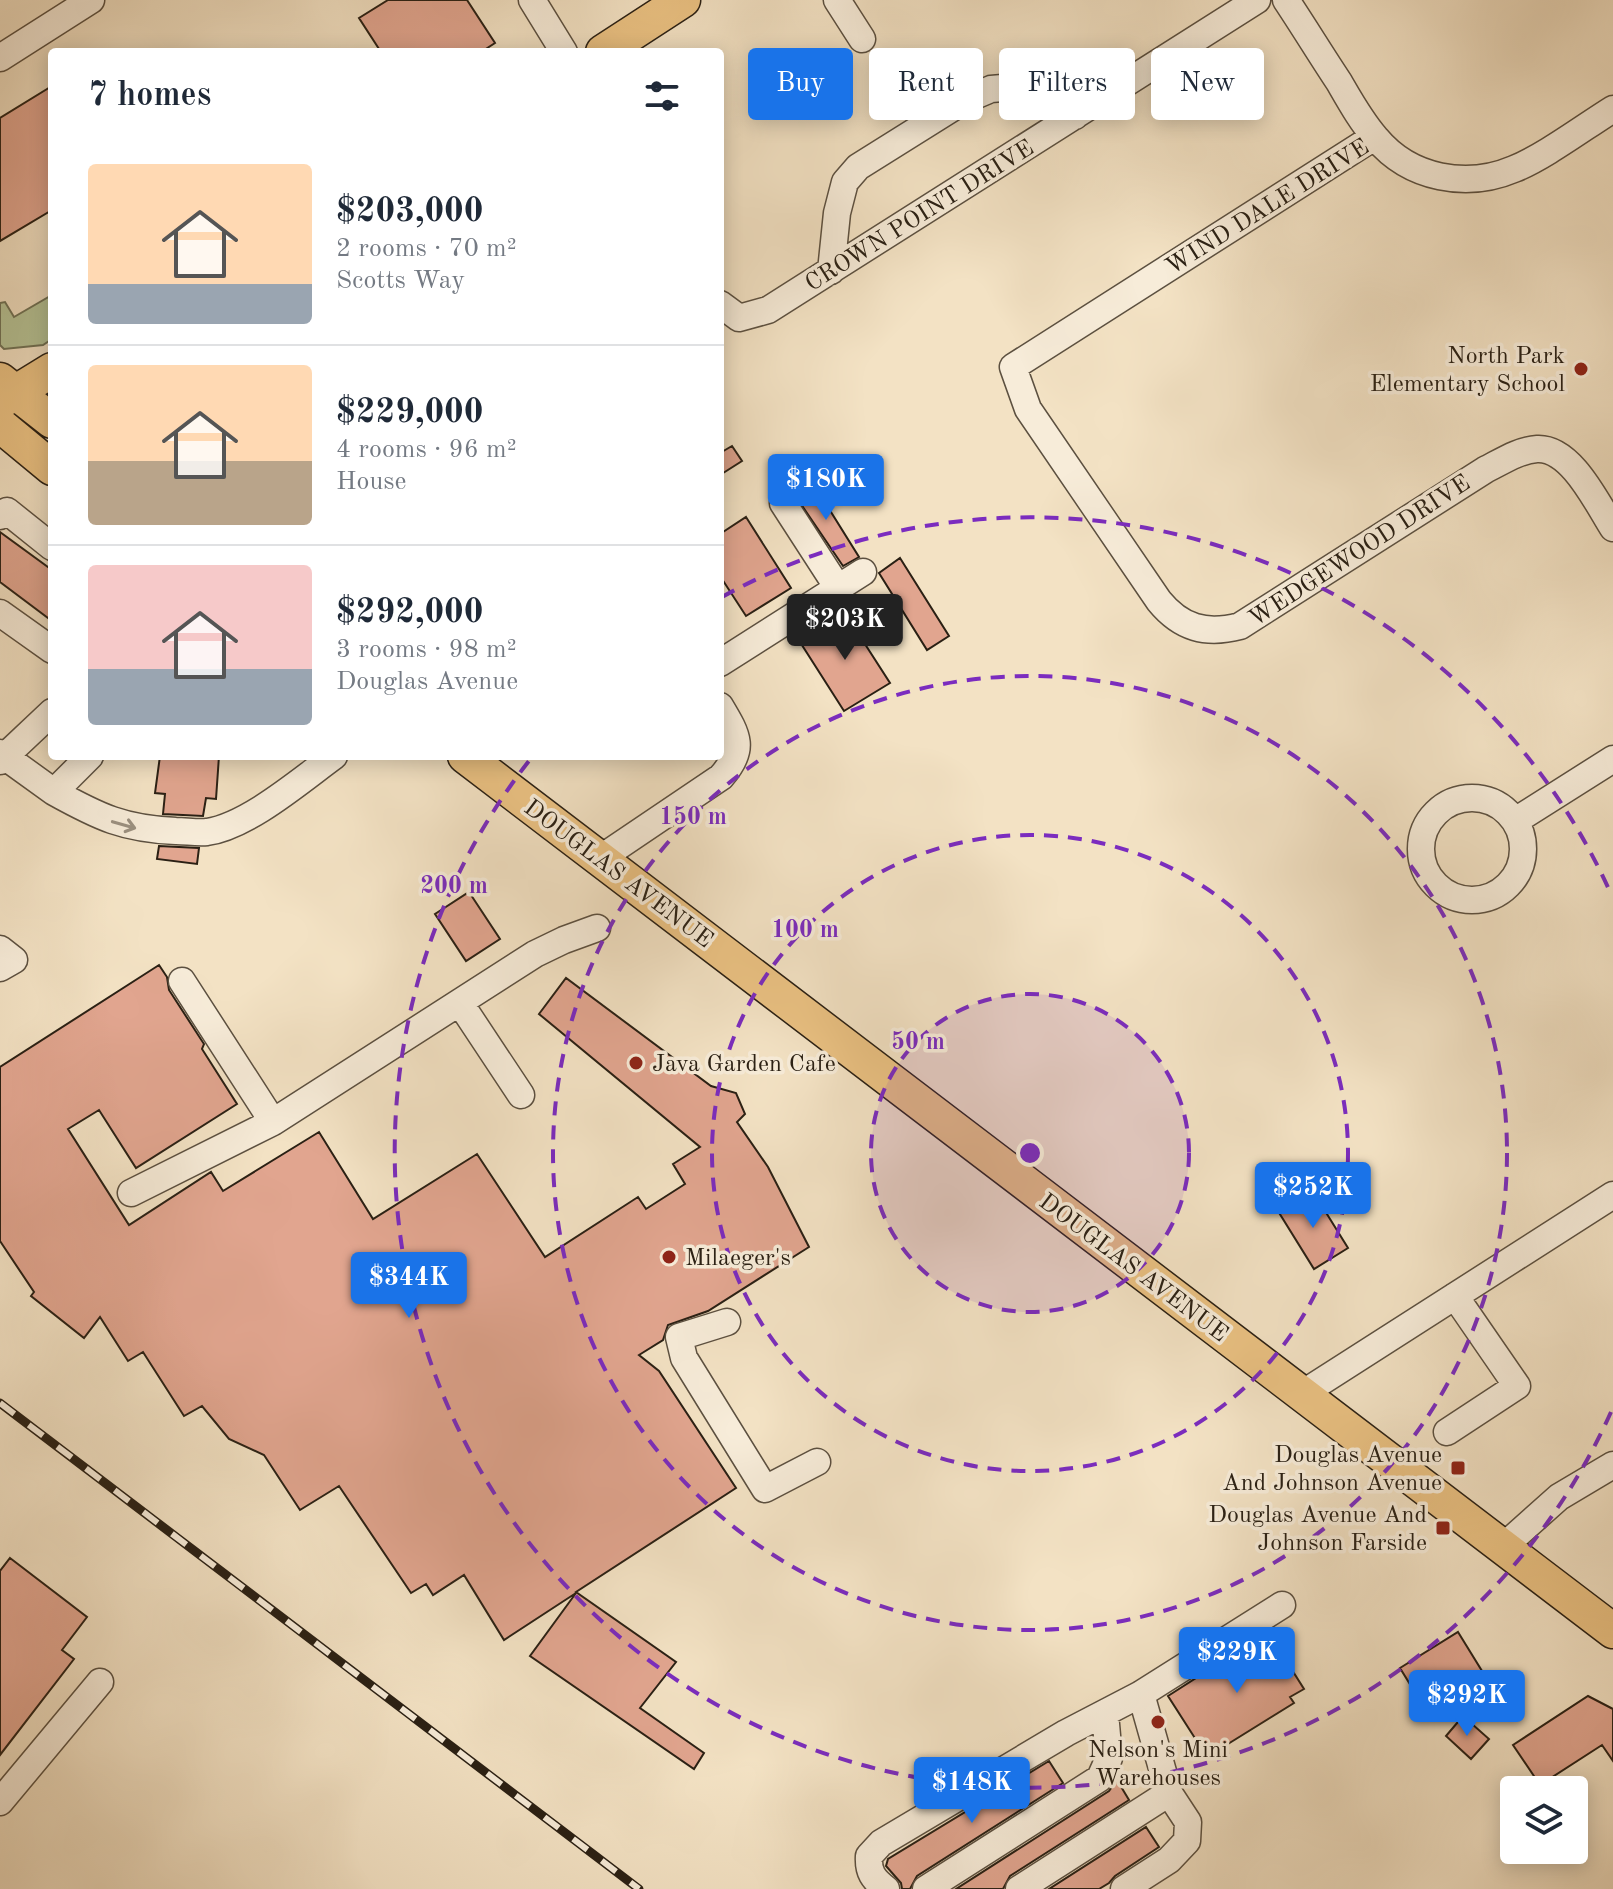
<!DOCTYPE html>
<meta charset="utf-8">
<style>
body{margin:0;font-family:"Old Standard TT",serif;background:#f2f2f3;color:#1f2937;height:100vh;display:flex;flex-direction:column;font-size:30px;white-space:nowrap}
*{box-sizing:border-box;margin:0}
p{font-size:26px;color:#747a83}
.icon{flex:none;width:44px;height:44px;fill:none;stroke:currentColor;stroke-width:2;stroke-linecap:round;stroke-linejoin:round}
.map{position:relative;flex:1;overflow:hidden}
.details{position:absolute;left:48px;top:48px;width:676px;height:712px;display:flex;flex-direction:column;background:#fff;border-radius:8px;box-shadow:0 4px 20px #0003}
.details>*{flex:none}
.banner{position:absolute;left:748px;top:48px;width:744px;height:72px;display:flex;gap:16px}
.tools{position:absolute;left:1500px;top:1776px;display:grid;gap:16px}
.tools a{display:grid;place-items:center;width:88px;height:88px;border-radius:8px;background:#fff;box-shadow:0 4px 20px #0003;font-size:40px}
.price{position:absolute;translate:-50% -68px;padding:0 18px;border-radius:8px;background:#1a73e8;color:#fff;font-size:26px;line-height:52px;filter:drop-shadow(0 2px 4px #0008)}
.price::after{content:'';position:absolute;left:50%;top:48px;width:24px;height:18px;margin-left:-12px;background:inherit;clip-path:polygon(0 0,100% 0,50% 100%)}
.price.current{background:#222;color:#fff}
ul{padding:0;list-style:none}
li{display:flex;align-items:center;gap:24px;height:200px;padding:0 40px}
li+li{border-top:2px solid #e0e1e3}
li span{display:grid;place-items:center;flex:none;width:224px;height:160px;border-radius:8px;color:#555}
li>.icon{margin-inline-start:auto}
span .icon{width:96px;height:96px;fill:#fffc;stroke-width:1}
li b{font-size:34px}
h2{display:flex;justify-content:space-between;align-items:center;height:96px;padding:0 40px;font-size:34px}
.tag{padding:0 28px;border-radius:8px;background:#fff;box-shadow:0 4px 20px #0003;font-size:28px;line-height:72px}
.tag.current{background:#1a73e8;color:#fff}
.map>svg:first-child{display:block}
.green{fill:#b6c497;stroke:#707256;stroke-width:2}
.building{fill:#e1a58f;stroke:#2a2014;stroke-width:2}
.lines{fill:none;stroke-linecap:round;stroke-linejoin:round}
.minor-casing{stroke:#5c5040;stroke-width:29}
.major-casing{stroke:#2a2014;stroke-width:37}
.minor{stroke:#f7ecd9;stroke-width:26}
.major{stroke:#eac182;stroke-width:34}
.rail-casing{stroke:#2a2014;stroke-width:9}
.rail{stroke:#f7ecd9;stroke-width:6;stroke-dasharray:18;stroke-linecap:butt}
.oneway{stroke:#9b9080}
.ring{fill:none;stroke:#7b2cbf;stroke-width:4;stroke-dasharray:14 10}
.poi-dot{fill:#8f2418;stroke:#f7ecd9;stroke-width:3}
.labels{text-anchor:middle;stroke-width:7;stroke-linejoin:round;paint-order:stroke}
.street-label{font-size:24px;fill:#2a2014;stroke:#f7ecd9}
.poi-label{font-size:24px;fill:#2a2014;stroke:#f7ecd9;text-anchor:end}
.centre{fill:#7b2cbf;stroke:#f7ecd9;stroke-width:4}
.ring-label{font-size:24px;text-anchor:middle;font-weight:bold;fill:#7b2cbf;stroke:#f7ecd9;stroke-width:7;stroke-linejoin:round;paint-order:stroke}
</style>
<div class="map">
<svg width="1613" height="1889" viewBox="0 0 1613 1889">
<rect width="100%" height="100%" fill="#f3e2c4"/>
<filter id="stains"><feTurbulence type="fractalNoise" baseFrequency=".0025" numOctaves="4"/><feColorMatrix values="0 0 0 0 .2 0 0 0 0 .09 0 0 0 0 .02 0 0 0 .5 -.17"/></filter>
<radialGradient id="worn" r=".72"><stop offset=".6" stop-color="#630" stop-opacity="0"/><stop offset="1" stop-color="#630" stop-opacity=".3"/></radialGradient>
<path class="green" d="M 52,295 L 52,339 L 43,345 L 4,349 L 0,345 L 0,303 L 5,302 L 14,317 Z"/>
<path class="building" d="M 388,0 L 467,0 L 495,43 L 481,52 L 381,52 L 359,18 Z
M 52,86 L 52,210 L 0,241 L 0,118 Z
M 732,446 L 742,461 L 720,475 L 720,453 Z
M 811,480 L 859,557 L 843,566 L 792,491 Z
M 746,517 L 791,588 L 746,616 L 720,576 L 720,534 Z
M 0,532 L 52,570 L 52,621 L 0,582 Z
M 900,558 L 949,636 L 927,650 L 879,573 Z
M 845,613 L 890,683 L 844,711 L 800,642 Z
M 160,756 L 219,756 L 216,799 L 206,798 L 203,816 L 163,814 L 165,794 L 155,793 Z
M 159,846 L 199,848 L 197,864 L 157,859 Z
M 469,892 L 500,939 L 466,961 L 435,914 Z
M 159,965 L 167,977 L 169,990 L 204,1044 L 202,1049 L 237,1104 L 136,1168 L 99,1110 L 68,1129 L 129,1225 L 211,1172 L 223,1191 L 319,1132 L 373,1219 L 477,1154 L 545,1257 L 638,1197 L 646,1209 L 685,1184 L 673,1164 L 700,1147 L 539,1014 L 566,978 L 711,1086 L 736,1093 L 745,1114 L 737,1122 L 768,1167 L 809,1247 L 708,1311 L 668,1325 L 663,1340 L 639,1355 L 659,1371 L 736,1488 L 576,1592 L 676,1662 L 640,1708 L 704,1753 L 694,1769 L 530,1656 L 576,1593 L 504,1640 L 464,1575 L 433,1595 L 426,1584 L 411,1593 L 339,1486 L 300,1510 L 264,1455 L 229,1439 L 202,1406 L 184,1416 L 143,1352 L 128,1361 L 100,1317 L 84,1338 L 31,1296 L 34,1292 L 0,1241 L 0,1067 Z
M 1312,1190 L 1348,1248 L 1314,1269 L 1278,1211 Z
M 10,1558 L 87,1617 L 62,1650 L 74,1659 L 0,1755 L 0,1571 Z
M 1268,1632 L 1304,1689 L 1290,1697 L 1294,1703 L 1207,1757 L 1168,1696 Z
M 1458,1632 L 1482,1671 L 1424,1707 L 1400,1668 Z
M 1588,1696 L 1613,1709 L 1613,1761 L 1602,1745 L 1540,1785 L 1513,1745 Z
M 1463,1716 L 1489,1739 L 1471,1759 L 1446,1736 Z
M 1049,1761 L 1063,1783 L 917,1876 L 910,1889 L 902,1889 L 901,1883 L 886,1866 L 888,1859 Z
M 1117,1780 L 1129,1800 L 1010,1876 L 1003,1889 L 956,1889 L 1109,1791 Z
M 1146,1827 L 1159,1847 L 1115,1876 L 1109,1883 L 1099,1889 L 1049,1889 Z"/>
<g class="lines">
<defs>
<path id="minor" d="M 532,0 L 564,52
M 837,0 L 862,39
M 1286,0 C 1304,27 1321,55 1339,82 C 1350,101 1361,121 1376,138 C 1410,179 1467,189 1514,169 C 1544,157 1584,127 1613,109
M 0,58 L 91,0
M 1374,137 L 1013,367 L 1028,409 L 1159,601 C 1181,628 1206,635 1240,626 L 1485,470 C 1501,462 1519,450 1537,449 C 1571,447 1597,503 1613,528
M 831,271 L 837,213 L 845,182 L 858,167 L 965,100 L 991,89 L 1014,87 L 1047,93 L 1059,98 L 1075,116
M 720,304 L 739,318 L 768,310 L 1257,0
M 783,503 L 838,588
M 0,516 L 7,511 L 52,547
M 0,613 L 52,650
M 720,663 L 863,572
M 0,753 L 54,792 L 90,756
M 0,761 L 52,712
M 54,792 C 99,817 124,829 176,831 C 186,831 197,833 207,832 C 248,826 301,780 334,756
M1421 849a51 51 0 1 1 102 0a51 51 0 1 1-102 0Z
M 1515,821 L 1613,759
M 601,858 L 721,777 C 746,749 738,736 720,706
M 0,949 L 14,960 L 0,968
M 182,981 L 273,1122
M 460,1003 L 521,1095
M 131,1193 L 273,1122 L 535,954 L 564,940 L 597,928
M 727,1322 L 679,1337 L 684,1358 L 765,1489 L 817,1462
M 1302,1394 L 1613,1195
M 1447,1432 L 1517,1386 L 1455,1296
M 1503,1547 L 1559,1497 L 1613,1465
M 0,1802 L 100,1682
M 886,1889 C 873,1879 868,1872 869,1856 L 881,1843 L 1066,1733 L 1141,1694 L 1282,1605
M 926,1889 L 1100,1778 L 1109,1758 L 1105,1713
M 1019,1889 L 1169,1793
M 1124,1889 L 1169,1860 L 1187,1841 L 1188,1822 L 1169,1793 L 1141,1694"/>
<path id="major" d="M 603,52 L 683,0
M 0,380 L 52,421
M 0,402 L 52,370
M 0,425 L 52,468
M 465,756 L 1613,1631"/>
</defs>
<use href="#minor" class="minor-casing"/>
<use href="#major" class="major-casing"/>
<use href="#minor" class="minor"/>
<use href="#major" class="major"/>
<defs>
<path id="rail" d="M 0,1403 L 639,1889"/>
</defs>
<use href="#rail" class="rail-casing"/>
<use href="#rail" class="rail"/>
</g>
<defs><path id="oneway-shaft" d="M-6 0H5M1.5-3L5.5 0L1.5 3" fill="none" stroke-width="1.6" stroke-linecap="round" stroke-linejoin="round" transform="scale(2)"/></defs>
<use class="oneway" href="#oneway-shaft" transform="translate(124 825) rotate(16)"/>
<circle cx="1030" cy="1153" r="159" fill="#7b2cbf" fill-opacity=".12"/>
<g class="ring">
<circle cx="1030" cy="1153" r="159"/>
<circle cx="1030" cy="1153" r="318"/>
<circle cx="1030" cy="1153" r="477"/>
<path d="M1611 1412A636 636 0 1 1 532 757M722 597A636 636 0 0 1 1611 894"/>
</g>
<g class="poi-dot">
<circle cx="1581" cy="369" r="8"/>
<circle cx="636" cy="1063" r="8"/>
<circle cx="669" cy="1257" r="8"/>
<rect x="1450" y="1460" width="16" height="16" rx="4"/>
<rect x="1435" y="1520" width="16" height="16" rx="4"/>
<circle cx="1158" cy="1722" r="8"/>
</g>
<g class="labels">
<g class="street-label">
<text transform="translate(1267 206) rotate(-32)" y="8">WIND DALE DRIVE</text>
<text transform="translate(919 215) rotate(-32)" y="8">CROWN POINT DRIVE</text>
<text transform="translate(1359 550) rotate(-33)" y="8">WEDGEWOOD DRIVE</text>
<text transform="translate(619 873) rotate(37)" y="8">DOUGLAS AVENUE</text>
<text transform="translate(1134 1267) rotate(37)" y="8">DOUGLAS AVENUE</text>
</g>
<g class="poi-label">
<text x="1565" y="363">North Park<tspan x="1565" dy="28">Elementary School</tspan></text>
<text x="652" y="1071" text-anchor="start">Java Garden Cafe</text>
<text x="685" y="1265" text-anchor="start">Milaeger's</text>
<text x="1442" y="1462">Douglas Avenue<tspan x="1442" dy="28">And Johnson Avenue</tspan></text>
<text x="1427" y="1522">Douglas Avenue And<tspan x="1427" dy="28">Johnson Farside</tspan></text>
<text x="1158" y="1757" text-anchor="middle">Nelson's Mini<tspan x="1158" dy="28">Warehouses</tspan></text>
</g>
</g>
<circle cx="1030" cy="1153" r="12" class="centre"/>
<g class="ring-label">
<text x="693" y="824">150 m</text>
<text x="454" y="893">200 m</text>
<text x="805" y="937">100 m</text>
<text x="918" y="1049">50 m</text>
</g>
<rect width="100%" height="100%" filter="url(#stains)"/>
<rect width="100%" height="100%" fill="url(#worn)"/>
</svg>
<div class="tools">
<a><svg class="icon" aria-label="layers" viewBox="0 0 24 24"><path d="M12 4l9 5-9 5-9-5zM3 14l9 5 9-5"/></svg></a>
</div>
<b class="price" style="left:826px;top:522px">$180K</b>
<b class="price current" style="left:845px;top:662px">$203K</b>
<b class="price" style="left:1313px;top:1230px">$252K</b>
<b class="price" style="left:409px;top:1320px">$344K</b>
<b class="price" style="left:1237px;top:1695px">$229K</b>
<b class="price" style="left:1467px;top:1738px">$292K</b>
<b class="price" style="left:972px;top:1825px">$148K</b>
<div class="banner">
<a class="tag current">Buy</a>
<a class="tag">Rent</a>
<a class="tag">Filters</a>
<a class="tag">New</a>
</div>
<section class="details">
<h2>7 homes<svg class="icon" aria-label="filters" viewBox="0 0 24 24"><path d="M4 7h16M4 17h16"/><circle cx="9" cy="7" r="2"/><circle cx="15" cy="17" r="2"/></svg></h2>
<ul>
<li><span style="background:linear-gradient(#ffd9b3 75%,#9aa5b1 0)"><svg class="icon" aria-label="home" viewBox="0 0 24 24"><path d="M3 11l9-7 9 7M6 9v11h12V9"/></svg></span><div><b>$203,000</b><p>2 rooms · 70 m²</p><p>Scotts Way</p></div></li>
<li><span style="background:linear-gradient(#ffd9b3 60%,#b9a48a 0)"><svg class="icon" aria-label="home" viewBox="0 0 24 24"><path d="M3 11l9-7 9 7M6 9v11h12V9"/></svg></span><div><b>$229,000</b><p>4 rooms · 96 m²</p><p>House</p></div></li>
<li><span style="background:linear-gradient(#f6c9c9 65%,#9aa5b1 0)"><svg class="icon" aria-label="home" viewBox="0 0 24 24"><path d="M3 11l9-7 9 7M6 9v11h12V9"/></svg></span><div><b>$292,000</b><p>3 rooms · 98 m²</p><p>Douglas Avenue</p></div></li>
</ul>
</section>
</div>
